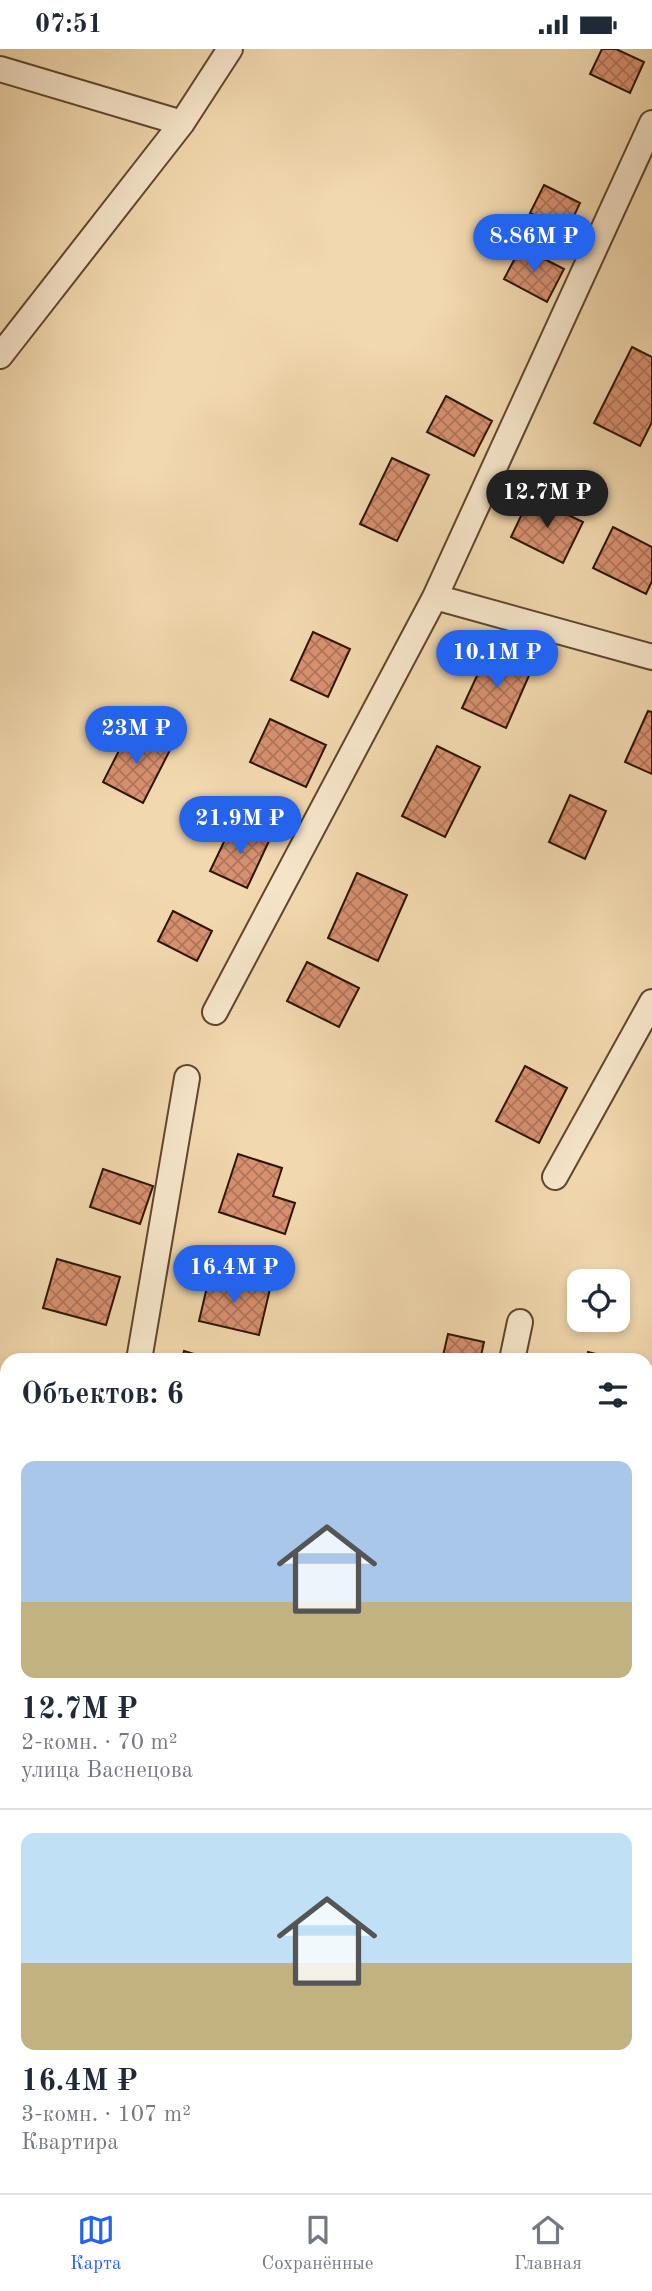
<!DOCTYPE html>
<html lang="ru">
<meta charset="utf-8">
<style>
body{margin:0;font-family:"Old Standard TT",serif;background:#f6f6f7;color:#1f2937;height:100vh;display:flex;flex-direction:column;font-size:26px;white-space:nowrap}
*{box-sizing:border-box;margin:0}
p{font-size:23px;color:#747a83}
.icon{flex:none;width:38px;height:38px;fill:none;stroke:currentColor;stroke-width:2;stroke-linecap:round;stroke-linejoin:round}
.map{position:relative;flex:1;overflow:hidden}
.details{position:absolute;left:0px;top:1304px;width:653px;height:842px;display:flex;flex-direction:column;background:#fff;border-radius:21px 21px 0 0;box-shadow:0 4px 10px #0003}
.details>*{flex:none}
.tools{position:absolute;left:567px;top:1220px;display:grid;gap:14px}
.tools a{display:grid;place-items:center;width:63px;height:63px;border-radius:14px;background:#fff;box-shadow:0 4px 10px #0003;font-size:35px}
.price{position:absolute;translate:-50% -60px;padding:0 16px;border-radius:24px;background:#2563eb;color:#fff;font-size:23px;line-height:46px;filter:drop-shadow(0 2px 4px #0008)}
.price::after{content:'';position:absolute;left:50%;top:42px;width:21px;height:16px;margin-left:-10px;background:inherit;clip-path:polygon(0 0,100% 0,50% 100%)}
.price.on{background:#222;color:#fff}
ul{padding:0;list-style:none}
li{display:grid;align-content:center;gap:14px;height:371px;padding:0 21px}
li+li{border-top:2px solid #e0e1e3}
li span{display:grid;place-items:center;height:217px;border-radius:14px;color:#555}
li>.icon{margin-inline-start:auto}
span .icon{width:126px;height:126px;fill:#fffc;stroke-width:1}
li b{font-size:30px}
h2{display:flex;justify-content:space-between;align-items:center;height:84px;padding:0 21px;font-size:30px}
.status{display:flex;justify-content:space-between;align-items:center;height:49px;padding:0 35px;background:#fff;direction:ltr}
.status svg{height:19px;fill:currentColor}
.dock{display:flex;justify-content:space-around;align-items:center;height:98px;border-top:2px solid #e0e1e3;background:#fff;font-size:19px;color:#747a83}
.dock a{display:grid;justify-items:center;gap:4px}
.dock .on{color:#2563eb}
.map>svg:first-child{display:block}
.building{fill:url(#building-cross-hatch);stroke:#2f1400;stroke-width:2}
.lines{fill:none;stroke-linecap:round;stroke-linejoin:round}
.street-casing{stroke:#60452c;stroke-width:28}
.street{stroke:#f7e6cb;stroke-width:24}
</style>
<div class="status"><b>07:51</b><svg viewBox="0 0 49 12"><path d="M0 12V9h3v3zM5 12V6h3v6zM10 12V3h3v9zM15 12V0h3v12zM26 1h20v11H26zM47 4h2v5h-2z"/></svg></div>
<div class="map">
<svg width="652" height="2144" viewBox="0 0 652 2144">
<defs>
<pattern id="building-cross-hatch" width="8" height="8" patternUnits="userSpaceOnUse" patternTransform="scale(1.75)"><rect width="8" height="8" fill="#d89170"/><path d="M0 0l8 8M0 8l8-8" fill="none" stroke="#b0755a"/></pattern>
</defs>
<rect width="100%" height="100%" fill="#f2d8af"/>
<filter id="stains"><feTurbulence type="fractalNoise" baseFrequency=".00286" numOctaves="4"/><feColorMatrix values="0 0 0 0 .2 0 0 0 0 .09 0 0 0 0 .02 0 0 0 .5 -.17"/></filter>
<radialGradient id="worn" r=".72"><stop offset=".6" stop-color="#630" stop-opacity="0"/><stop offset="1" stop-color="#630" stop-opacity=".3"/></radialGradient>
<path class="building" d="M 602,0 L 616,0 L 644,13 L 630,44 L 590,25 Z
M 544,136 L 580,154 L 567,182 L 530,164 Z
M 521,198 L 564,220 L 547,253 L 504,230 Z
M 632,298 L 652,308 L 652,373 L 640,397 L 594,374 Z
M 446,347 L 492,372 L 474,407 L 427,383 Z
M 392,409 L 429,426 L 397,492 L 360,475 Z
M 530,448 L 583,473 L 563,514 L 511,488 Z
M 613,478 L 652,498 L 652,532 L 646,545 L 593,519 Z
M 313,583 L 350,600 L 328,648 L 291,631 Z
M 488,603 L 531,622 L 506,679 L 462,659 Z
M 648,662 L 652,663 L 652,725 L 625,713 Z
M 270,670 L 326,696 L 306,738 L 250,713 Z
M 130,680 L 170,701 L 143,754 L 103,733 Z
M 437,697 L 480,718 L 445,788 L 402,767 Z
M 570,746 L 606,762 L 585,810 L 549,793 Z
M 233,774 L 269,792 L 247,839 L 210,822 Z
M 357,824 L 407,846 L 378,912 L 328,889 Z
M 173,862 L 212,882 L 197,912 L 158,892 Z
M 307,913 L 359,939 L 339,978 L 287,952 Z
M 525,1017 L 567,1039 L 539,1094 L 496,1072 Z
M 238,1105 L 282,1119 L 273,1147 L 295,1154 L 285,1185 L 219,1163 Z
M 103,1120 L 153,1137 L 140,1175 L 90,1158 Z
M 57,1210 L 120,1228 L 106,1276 L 43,1259 Z
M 210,1225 L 270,1240 L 259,1286 L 199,1272 Z
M 448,1285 L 484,1293 L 480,1311 L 442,1311 Z
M 184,1302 L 214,1311 L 182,1311 Z
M 588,1303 L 619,1311 L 586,1311 Z
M 7,1531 L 7,1568 L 0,1566 L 0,1553 Z
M 0,1641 L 7,1643 L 6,1690 L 0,1689 Z
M 467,2138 L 507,2138 L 510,2140 L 509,2144 L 465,2144 Z"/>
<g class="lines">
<defs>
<path id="street" d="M 0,20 L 182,74
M 0,307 L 182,74 L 230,0
M 435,548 L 652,608
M 215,963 L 435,548 L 652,74
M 555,1128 L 652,953
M 139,1311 L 187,1029
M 512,1311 L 520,1273
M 0,1928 L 7,1900
M 646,2019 L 652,2021
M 322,2144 L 323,2138"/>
</defs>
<use href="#street" class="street-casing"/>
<use href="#street" class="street"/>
</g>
<rect width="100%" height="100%" filter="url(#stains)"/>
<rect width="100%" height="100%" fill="url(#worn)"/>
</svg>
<div class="tools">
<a><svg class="icon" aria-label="locate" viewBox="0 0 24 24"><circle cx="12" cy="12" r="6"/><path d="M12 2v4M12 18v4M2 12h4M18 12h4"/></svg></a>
</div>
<b class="price" style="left:534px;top:225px">8.86M ₽</b>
<b class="price on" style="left:547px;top:481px">12.7M ₽</b>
<b class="price" style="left:497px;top:641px">10.1M ₽</b>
<b class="price" style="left:136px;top:717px">23M ₽</b>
<b class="price" style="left:240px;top:807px">21.9M ₽</b>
<b class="price" style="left:234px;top:1256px">16.4M ₽</b>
<section class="details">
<h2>Объектов: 6<svg class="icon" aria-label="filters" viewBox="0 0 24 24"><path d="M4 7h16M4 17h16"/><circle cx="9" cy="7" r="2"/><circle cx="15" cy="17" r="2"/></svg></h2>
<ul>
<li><span style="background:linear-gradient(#a9c7e8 65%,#c2b280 0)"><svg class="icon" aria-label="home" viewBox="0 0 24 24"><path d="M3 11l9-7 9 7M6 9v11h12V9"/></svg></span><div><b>12.7M ₽</b><p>2-комн. · 70 m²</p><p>улица Васнецова</p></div></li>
<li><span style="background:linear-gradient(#bfe0f5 60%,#c2b280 0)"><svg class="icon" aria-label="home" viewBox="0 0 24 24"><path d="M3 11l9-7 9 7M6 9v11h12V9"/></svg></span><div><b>16.4M ₽</b><p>3-комн. · 107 m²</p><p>Квартира</p></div></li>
</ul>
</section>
</div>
<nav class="dock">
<a class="on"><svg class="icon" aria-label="map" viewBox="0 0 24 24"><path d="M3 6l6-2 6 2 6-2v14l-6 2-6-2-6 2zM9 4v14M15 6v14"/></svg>Карта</a>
<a><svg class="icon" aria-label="saved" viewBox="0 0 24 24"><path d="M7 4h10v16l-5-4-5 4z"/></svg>Сохранённые</a>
<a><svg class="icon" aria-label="home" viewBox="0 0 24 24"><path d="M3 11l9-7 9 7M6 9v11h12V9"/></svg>Главная</a>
</nav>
